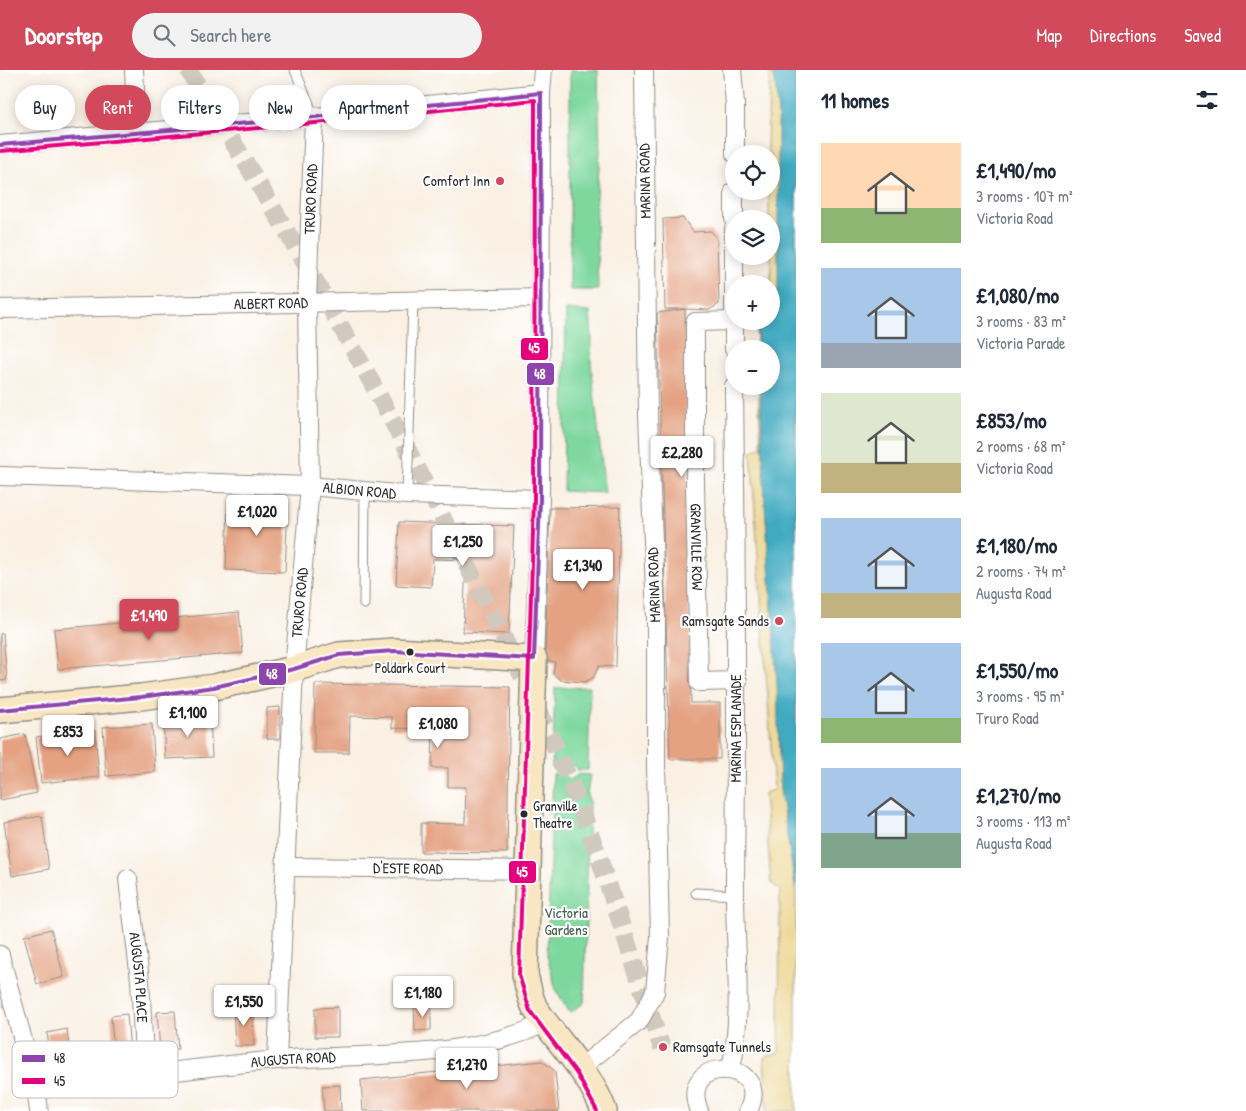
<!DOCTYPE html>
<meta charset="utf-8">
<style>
body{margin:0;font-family:"Patrick Hand",sans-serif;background:#f2f2f3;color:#1f2937;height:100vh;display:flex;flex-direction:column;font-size:19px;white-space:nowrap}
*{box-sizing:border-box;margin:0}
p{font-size:16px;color:#747a83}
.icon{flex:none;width:28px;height:28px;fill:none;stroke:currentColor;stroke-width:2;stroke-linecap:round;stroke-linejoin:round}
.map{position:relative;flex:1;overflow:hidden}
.details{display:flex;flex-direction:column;background:#fff;width:450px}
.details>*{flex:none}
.guide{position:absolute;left:15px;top:15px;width:475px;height:45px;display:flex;gap:10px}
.controls{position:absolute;left:725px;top:75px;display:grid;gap:10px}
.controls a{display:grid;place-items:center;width:55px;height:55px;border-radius:50%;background:#fff;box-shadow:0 2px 12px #0003;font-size:25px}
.price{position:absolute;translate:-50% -42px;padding:0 11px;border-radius:5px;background:#fff;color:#222;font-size:16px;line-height:32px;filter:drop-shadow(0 1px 2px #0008)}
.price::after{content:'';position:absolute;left:50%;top:30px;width:15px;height:11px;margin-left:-8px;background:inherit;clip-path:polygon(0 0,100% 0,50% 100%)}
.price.selected{background:#d1495b;color:#fff}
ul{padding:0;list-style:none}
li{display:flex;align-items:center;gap:15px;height:125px;padding:0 25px}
li span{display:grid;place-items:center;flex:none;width:140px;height:100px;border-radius:0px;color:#555}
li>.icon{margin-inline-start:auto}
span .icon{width:60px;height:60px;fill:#fffc;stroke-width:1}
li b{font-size:21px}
h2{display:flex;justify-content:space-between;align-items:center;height:60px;padding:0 25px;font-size:21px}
.pill{padding:0 18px;border-radius:22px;background:#fff;box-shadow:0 2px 12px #0003;font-size:18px;line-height:45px}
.pill.selected{background:#d1495b;color:#fff}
header{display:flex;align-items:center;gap:30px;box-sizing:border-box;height:70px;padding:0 25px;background:#d1495b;color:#fff}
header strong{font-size:24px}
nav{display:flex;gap:28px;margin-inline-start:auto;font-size:18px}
.search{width:350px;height:45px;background:#f2f2f3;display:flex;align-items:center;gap:12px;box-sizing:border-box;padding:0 18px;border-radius:28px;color:#747a83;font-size:19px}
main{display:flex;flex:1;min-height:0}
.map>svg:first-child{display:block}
.green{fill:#7ed89e;stroke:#548264}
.sand{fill:#eeda9e;stroke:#8c8264}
.water{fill:#41aac1;stroke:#366a76}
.building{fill:#e4a282}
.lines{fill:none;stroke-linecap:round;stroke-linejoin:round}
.street-tunnel{stroke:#d1c9be;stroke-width:18;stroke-dasharray:18 9;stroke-linecap:butt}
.lane-casing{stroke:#928e87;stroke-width:11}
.street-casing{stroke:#928e87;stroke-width:20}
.secondary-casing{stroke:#928e87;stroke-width:28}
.lane{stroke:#fff;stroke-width:9}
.street{stroke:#fff;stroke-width:18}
.secondary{stroke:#f9e7c3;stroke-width:25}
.bus-1-casing{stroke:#fff;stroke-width:8}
.bus-2-casing{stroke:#fff;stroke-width:8}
.bus-1{stroke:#8e44ad;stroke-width:4}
.bus-2{stroke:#e5007d;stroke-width:4}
.poi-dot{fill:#d1495b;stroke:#fff;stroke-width:2}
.bus-dot{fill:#2b2b2b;stroke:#fff;stroke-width:2}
.labels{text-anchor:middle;stroke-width:4.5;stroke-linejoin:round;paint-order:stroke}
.bus-label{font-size:14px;fill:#2b2b2b;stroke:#fff}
.poi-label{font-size:15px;fill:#2b2b2b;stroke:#fff;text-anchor:end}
.street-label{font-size:15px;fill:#2b2b2b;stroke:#fff}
.park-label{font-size:15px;fill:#445f4e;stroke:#fff}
.key{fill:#fff;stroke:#bfbfbf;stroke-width:1}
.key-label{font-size:14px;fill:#2b2b2b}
.line-badge{stroke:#fff;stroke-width:2}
.badge-label{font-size:14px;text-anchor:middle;font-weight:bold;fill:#fff}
</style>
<header>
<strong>Doorstep</strong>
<div class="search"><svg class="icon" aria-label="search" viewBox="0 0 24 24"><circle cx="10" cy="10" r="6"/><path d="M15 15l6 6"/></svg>Search here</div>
<nav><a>Map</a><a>Directions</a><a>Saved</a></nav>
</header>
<main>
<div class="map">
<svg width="796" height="1041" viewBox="0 0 796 1041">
<rect width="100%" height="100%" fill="#fff"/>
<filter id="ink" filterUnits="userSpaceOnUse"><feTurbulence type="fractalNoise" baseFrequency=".02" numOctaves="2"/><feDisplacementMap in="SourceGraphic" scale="10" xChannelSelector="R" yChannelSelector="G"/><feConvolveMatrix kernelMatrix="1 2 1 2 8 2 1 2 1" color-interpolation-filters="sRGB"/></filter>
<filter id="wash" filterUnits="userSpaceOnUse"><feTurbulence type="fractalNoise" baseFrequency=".0096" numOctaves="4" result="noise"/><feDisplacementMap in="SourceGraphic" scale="20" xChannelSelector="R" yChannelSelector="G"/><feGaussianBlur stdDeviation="1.12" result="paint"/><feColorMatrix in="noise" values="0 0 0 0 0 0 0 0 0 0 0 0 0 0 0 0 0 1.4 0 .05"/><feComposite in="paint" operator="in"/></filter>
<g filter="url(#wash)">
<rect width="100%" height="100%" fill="#faf0e3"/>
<path class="green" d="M 570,0 L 598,0 L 600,82 L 596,141 L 598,220 L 570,220 Z
M 566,240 L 590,242 L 592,267 L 591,293 L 605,423 L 563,421 Z
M 590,617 L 588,700 L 577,700 L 576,697 L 568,694 L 562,700 L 552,699 L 555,618 Z
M 563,703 L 570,710 L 579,704 L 590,705 L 587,724 L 589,730 L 584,933 L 570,943 L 556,920 L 547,885 L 553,704 Z"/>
<path class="sand" d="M 770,0 L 796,0 L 796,1041 L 767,1041 L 764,987 L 779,983 L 780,821 L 771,812 L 764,723 L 774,720 L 751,382 L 761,377 L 758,316 L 771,316 L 771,279 L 757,279 L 756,251 L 771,251 L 771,149 L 769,149 L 769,121 L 771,121 L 771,84 L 768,84 L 767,73 Z"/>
<path class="water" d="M 770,0 L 796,0 L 796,822 L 780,720 L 777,614 L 765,435 L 760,316 L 771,316 L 771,279 L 758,279 L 757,251 L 771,251 L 771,227 L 778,222 L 778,45 L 775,12 Z"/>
<g id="blocks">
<path class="building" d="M 683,148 L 693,162 L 711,161 L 717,169 L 719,234 L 709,240 L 685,239 L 691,633 L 720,633 L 720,689 L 670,689 L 657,243 L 685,239 L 665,239 L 663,149 Z
M 228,433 L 288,435 L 285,502 L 226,500 Z
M 620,437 L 616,597 L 599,596 L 593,608 L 584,612 L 561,610 L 553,604 L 555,592 L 545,590 L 550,438 Z
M 399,452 L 514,456 L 509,564 L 463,562 L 466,490 L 433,489 L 431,517 L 396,515 Z
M 239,542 L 243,583 L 58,599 L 54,559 Z
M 3,563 L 7,610 L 0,611 L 0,564 Z
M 315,614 L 510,617 L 507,783 L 421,782 L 421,753 L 465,754 L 466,717 L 448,717 L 448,698 L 432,698 L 433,655 L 427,659 L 392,658 L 392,647 L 350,646 L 349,683 L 314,683 Z
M 280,637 L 280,669 L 267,669 L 267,638 Z
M 210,646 L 212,687 L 165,689 L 163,648 Z
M 152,654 L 155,702 L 106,706 L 103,657 Z
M 95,661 L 99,707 L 41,713 L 36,667 Z
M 25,664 L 37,723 L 0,730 L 0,669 Z
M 42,746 L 49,799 L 12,806 L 4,752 Z
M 51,859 L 64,907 L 37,914 L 24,866 Z
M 431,935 L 431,960 L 415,961 L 414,936 Z
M 253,937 L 254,976 L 235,976 L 233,938 Z
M 338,937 L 338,967 L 315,967 L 315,938 Z
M 175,941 L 178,979 L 160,980 L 157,942 Z
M 127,944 L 130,982 L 114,984 L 111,946 Z
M 67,959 L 71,993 L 52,996 L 47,963 Z
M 542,991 L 555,1001 L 559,1041 L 363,1041 L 361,1010 Z
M 340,1015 L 341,1041 L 324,1041 L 322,1016 Z"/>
</g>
</g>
<g filter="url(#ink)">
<use href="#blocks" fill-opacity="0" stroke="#928e87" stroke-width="1"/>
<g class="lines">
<path class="street-tunnel" d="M 188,0 C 283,149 370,304 450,462 C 487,535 525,608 558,683 C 600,778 628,880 662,978"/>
<defs>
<path id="lane" d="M 295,0 L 314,47
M 407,425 L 413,231
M 364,534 L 365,420
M 696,823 L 735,825"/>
<g id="street">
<path d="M 134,0 L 137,61"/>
<path d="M 732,0 L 735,34 L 735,84"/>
<path d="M 0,75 L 314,47 L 541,23"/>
<path d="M 734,149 L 734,121"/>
<path d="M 734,158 L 734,279"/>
<path id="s1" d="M 0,239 L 541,228"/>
<path id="s2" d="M 734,251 L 695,252 L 695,414 L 699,612 L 738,611"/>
<path id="s3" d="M 0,406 L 310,416 L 407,425 L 540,429"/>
<path d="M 534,589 L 540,429 L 541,23 L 543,0"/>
<path id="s4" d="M 287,797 L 529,800"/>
<path id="s5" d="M 128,809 L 140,910 L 145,1005"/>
<path d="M 0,885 L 36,1019 L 39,1041"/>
<path id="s6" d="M 277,990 L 294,599 L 310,416 L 307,233 L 314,47"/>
<path d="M 580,998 L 639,951 L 655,922 L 660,867 L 656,696 L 656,547 L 648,345 L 644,0"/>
<path id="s7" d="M 731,999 C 744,938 734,873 735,811 C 737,646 736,481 734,316"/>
<path id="s8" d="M 36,1019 C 117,1009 197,997 278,990 C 361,983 471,991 546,952"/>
<path d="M 699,1041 C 676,983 774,989 748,1041"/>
</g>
<path id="secondary" d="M 0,640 L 141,627 L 214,617 L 294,599 L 339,585 L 394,581 L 534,589 L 525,905 C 528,915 530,929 535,938 C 557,972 590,1002 604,1041"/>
</defs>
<use href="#lane" class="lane-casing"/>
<use href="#street" class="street-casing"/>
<use href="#secondary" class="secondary-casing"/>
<use href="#lane" class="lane"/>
<use href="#street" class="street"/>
<use href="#secondary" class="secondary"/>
<defs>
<path id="bus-1" d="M 0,75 L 314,47 L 541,23 L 540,429 L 534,589 L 394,581 L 339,585 L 294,599 L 214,617 L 141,627 L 0,640"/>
<path id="bus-2" d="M 1,81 L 315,53 L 535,30 L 534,429 L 519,905 L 530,941 L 577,1004 L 597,1041"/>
</defs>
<use href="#bus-1" class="bus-1-casing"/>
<use href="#bus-2" class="bus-2-casing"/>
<use href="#bus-1" class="bus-1"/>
<use href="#bus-2" class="bus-2"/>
</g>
</g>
<g class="poi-dot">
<circle cx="500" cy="111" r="5"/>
<circle cx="779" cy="551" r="5"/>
<circle cx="663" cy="977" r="5"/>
</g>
<g class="bus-dot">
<circle cx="410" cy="582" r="4.5"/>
<circle cx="524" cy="744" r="4.5"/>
</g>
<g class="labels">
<g class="bus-label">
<text x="410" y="603">Poldark Court</text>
<text x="533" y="741" text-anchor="start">Granville<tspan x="533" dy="17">Theatre</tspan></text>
</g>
<g class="poi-label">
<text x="490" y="116">Comfort Inn</text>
<text x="769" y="556">Ramsgate Sands</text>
<text x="673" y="982" text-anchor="start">Ramsgate Tunnels</text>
</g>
<g class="street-label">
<text transform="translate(645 111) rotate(-91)" y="5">MARINA ROAD</text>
<text dy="5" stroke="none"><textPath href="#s6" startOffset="862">TRURO ROAD</textPath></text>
<text dy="5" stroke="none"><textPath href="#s1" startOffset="271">ALBERT ROAD</textPath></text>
<text dy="5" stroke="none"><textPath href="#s3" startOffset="360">ALBION ROAD</textPath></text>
<text dy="5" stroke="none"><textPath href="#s2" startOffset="264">GRANVILLE ROW</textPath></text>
<text transform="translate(654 515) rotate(-92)" y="5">MARINA ROAD</text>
<text dy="5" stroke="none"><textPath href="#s6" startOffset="458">TRURO ROAD</textPath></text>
<text dy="5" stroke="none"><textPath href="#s7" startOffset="341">MARINA ESPLANADE</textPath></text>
<text dy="5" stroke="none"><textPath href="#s4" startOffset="121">D'ESTE ROAD</textPath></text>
<text dy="5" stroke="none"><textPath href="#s5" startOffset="99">AUGUSTA PLACE</textPath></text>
<text dy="5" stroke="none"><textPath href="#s8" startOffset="259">AUGUSTA ROAD</textPath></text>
</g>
<g class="park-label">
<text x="566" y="848">Victoria<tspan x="566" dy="17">Gardens</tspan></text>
</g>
</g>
<rect x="12" y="971" width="166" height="57" rx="8" class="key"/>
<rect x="22" y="985" width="23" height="7" fill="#8e44ad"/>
<rect x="22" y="1008" width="23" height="6" fill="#e5007d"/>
<g class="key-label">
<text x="54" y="993">48</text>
<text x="54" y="1016">45</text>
</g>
<g class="line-badge">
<rect x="520" y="267" width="29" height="24" rx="5" fill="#e5007d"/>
<rect x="526" y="292" width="29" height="24" rx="5" fill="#8e44ad"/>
<rect x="258" y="592" width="29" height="24" rx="5" fill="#8e44ad"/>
<rect x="508" y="790" width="29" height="24" rx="5" fill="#e5007d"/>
</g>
<g class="badge-label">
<text x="534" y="283">45</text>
<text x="540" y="309">48</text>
<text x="272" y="609">48</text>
<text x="522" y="807">45</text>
</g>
</svg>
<div class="controls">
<a><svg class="icon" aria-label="locate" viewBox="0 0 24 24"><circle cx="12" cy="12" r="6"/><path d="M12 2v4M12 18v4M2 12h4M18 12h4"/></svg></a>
<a><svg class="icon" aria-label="layers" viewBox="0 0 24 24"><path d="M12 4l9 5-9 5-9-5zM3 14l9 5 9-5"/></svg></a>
<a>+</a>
<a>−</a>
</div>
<b class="price" style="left:682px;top:408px">£2,280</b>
<b class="price" style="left:257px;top:467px">£1,020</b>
<b class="price" style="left:463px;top:497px">£1,250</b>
<b class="price" style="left:583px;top:521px">£1,340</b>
<b class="price selected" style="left:149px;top:571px">£1,490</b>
<b class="price" style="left:188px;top:668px">£1,100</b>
<b class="price" style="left:438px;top:679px">£1,080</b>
<b class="price" style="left:68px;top:687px">£853</b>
<b class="price" style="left:423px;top:948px">£1,180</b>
<b class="price" style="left:244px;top:957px">£1,550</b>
<b class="price" style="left:467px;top:1020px">£1,270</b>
<div class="guide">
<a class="pill">Buy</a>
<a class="pill selected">Rent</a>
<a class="pill">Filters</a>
<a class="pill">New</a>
<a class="pill">Apartment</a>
</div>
</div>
<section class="details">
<h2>11 homes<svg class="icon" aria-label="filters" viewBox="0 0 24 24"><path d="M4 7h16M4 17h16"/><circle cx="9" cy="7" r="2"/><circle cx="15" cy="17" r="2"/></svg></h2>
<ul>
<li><span style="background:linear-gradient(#ffd9b3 65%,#8fb573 0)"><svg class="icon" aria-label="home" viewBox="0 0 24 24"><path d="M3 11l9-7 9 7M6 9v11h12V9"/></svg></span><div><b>£1,490/mo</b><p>3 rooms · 107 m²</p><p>Victoria Road</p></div></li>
<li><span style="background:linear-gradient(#a9c7e8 75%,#9aa5b1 0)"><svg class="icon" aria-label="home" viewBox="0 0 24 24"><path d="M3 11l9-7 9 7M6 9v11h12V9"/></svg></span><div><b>£1,080/mo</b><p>3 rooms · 83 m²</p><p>Victoria Parade</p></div></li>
<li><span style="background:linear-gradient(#dfe7d0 70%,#c2b280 0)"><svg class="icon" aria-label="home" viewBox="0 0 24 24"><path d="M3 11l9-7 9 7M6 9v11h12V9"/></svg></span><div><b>£853/mo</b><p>2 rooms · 68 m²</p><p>Victoria Road</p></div></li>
<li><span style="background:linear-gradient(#a9c7e8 75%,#c2b280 0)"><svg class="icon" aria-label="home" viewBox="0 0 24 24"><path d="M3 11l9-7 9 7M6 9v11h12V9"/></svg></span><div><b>£1,180/mo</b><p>2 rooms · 74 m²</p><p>Augusta Road</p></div></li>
<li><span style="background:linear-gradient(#a9c7e8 75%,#8fb573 0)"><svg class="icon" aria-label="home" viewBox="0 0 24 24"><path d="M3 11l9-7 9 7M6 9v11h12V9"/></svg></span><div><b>£1,550/mo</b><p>3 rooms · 95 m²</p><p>Truro Road</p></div></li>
<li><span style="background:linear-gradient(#a9c7e8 65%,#7fa58c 0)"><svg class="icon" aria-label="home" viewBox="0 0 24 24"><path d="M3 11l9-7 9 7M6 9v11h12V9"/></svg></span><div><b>£1,270/mo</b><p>3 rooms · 113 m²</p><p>Augusta Road</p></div></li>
</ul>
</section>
</main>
